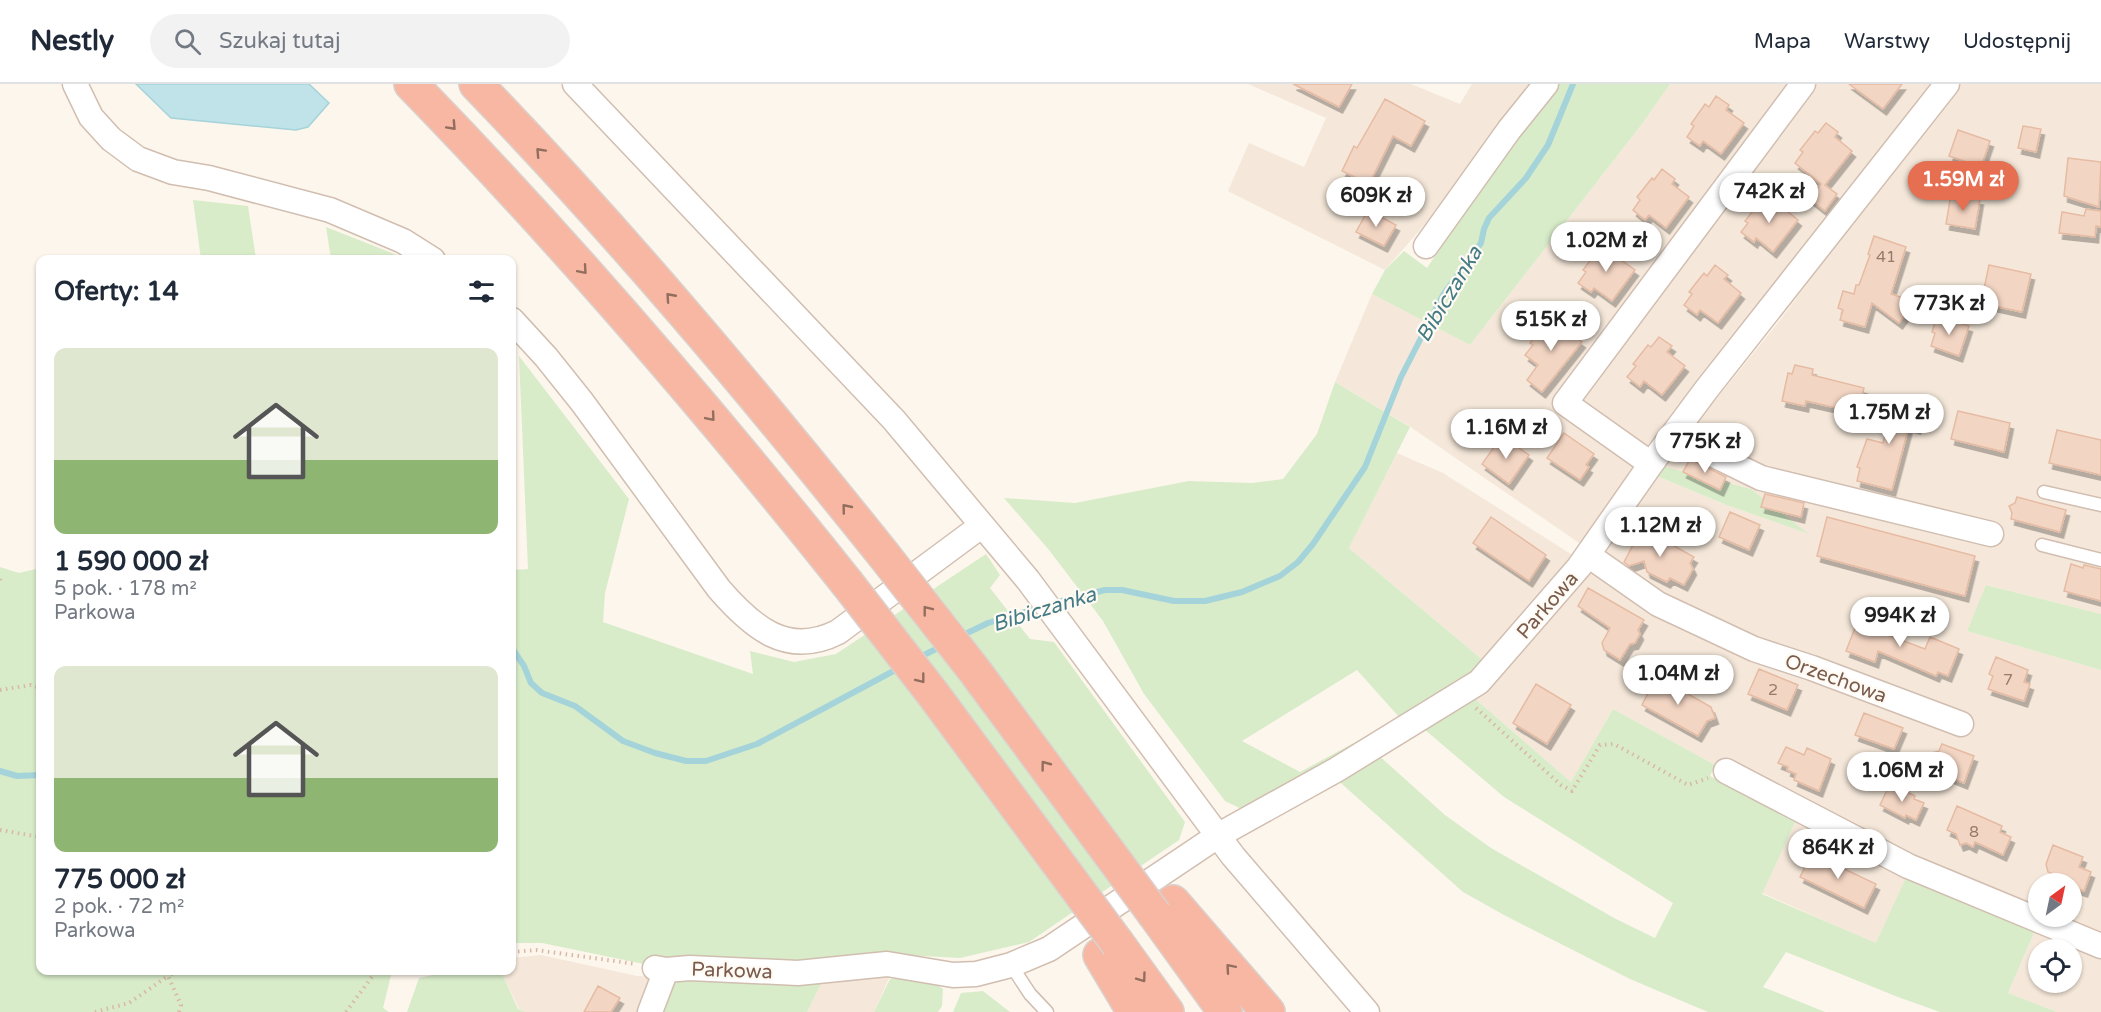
<!DOCTYPE html>
<html lang="pl">
<meta charset="utf-8">
<style>
body{margin:0;font-family:"Varela Round",sans-serif;background:#f2f2f3;color:#1f2937;height:100vh;display:flex;flex-direction:column;font-size:22px;white-space:nowrap}
*{box-sizing:border-box;margin:0}
p{font-size:20px;color:#747a83}
.icon{flex:none;width:33px;height:33px;fill:none;stroke:currentColor;stroke-width:2;stroke-linecap:round;stroke-linejoin:round}
.map{position:relative;flex:1;overflow:hidden}
.details{position:absolute;left:36px;top:171px;width:480px;height:720px;display:flex;flex-direction:column;background:#fff;border-radius:12px;box-shadow:0 2px 4px #0004}
.details>*{flex:none}
.needle{width:39px;rotate:33deg}
.controls{position:absolute;left:2028px;top:789px;display:grid;gap:12px}
.controls a{display:grid;place-items:center;width:54px;height:54px;border-radius:50%;background:#fff;box-shadow:0 2px 4px #0004;font-size:30px}
.price{position:absolute;translate:-50% -51px;padding:0 14px;border-radius:21px;background:#fff;color:#222;font-size:20px;line-height:39px;filter:drop-shadow(0 2px 3px #0008)}
.price::after{content:'';position:absolute;left:50%;top:36px;width:18px;height:14px;margin-left:-9px;background:inherit;clip-path:polygon(0 0,100% 0,50% 100%)}
.price.selected{background:#e76f51;color:#fff}
ul{padding:0;list-style:none}
li{display:grid;align-content:center;gap:12px;height:318px;padding:0 18px}
li span{display:grid;place-items:center;height:186px;border-radius:12px;color:#555}
li>.icon{margin-inline-start:auto}
span .icon{width:108px;height:108px;fill:#fffc;stroke-width:1}
li b{font-size:26px}
h2{display:flex;justify-content:space-between;align-items:center;height:72px;padding:0 18px;font-size:26px}
header{display:flex;align-items:center;gap:36px;box-sizing:border-box;height:84px;padding:0 30px;background:#fff;border-bottom:2px solid #e0e1e3}
header strong{font-size:28px}
nav{display:flex;gap:33px;margin-inline-start:auto;font-size:21px}
.search{width:420px;height:54px;background:#f2f2f3;display:flex;align-items:center;gap:15px;box-sizing:border-box;padding:0 21px;border-radius:33px;color:#747a83;font-size:22px}
.map>svg:first-child{display:block}
.residential{fill:#f5e8da;fill-rule:evenodd}
.green{fill:#d8ecc9;fill-rule:evenodd}
.water{fill:#bfe3e8;stroke:#a5d3da;stroke-width:1.5}
.lines{fill:none;stroke-linecap:round;stroke-linejoin:round}
.stream{stroke:#a5d3da;stroke-width:6}
.building{fill:#f3d5c3;stroke:#e6bba3;stroke-width:1.5;filter:url(#shadow)}
.lane-casing{stroke:#d1beb0;stroke-width:15}
.street-casing{stroke:#d1beb0;stroke-width:27}
.highway-casing{stroke:#dad1cd;stroke-width:36}
.path{stroke:#d9b8a5;stroke-width:4;stroke-dasharray:1.5 4.5;stroke-linecap:butt}
.lane{stroke:#fff;stroke-width:12}
.street{stroke:#fff;stroke-width:24}
.highway{stroke:#f7b7a3;stroke-width:33}
.highway-bridge-casing{stroke:#dad1cd;stroke-width:36;stroke-linecap:butt}
.highway-bridge{stroke:#f7b7a3;stroke-width:33}
.oneway{stroke:#936e5e}
.labels{text-anchor:middle;stroke-width:4.5;stroke-linejoin:round;paint-order:stroke}
.number-label{font-size:16px;fill:#987a6a}
.street-label{font-size:20px;fill:#7a5c4d;stroke:#fffaf3}
.water-label{font-size:21px;font-style:italic;fill:#437c86;stroke:#fffaf3}
</style>
<header>
<strong>Nestly</strong>
<div class="search"><svg class="icon" aria-label="search" viewBox="0 0 24 24"><circle cx="10" cy="10" r="6"/><path d="M15 15l6 6"/></svg>Szukaj tutaj</div>
<nav><a>Mapa</a><a>Warstwy</a><a>Udostępnij</a></nav>
</header>
<div class="map">
<svg width="2101" height="928" viewBox="0 0 2101 928">
<defs>
<filter id="shadow"><feDropShadow dx="3.5" dy="6" stdDeviation="0" flood-color="#0004"/></filter>
</defs>
<rect width="100%" height="100%" fill="#fdf6ec"/>
<path class="residential" d="M 1248,0 L 1411,0 L 1460,20 L 1472,0 L 1537,0 L 1466,93 L 1385,186 L 1228,107 L 1249,59 L 1304,83 L 1326,34 Z
M 1670,0 L 1934,0 L 1857,94 L 1656,360 L 1585,463 L 1409,342 L 1335,298 L 1372,210 L 1470,261 L 1642,40 Z
M 1958,0 L 2101,0 L 2101,530 L 1987,501 L 1967,547 L 2101,586 L 2101,858 L 2041,833 L 2072,832 L 2072,800 L 2038,800 L 2038,832 L 1914,779 L 1726,677 L 1715,681 L 1613,625 L 1571,698 L 1473,613 L 1652,390 L 1724,420 L 1807,449 L 1751,405 L 1662,382 L 1781,235 L 1917,51 Z
M 1397,369 L 1443,389 L 1574,472 L 1485,578 L 1349,464 Z
M 1797,734 L 1909,787 L 1877,860 L 1762,809 Z
M 2037,842 L 2101,869 L 2101,928 L 2057,928 L 2008,909 ZM 2038,866 L 2072,866 L 2072,898 L 2038,898 Z
M 541,871 L 637,892 L 660,893 L 643,928 L 526,928 L 519,925 L 501,887 L 512,886 L 512,874 Z
M 891,890 L 874,928 L 807,928 L 823,896 Z"/>
<path class="green" d="M 1556,0 L 1670,0 L 1642,40 L 1470,261 L 1372,210 L 1385,186 L 1404,167 L 1427,184 L 1499,76 Z
M 193,116 L 248,122 L 256,175 L 201,175 Z
M 326,143 L 397,171 L 404,175 L 331,175 Z
M 519,272 L 629,415 L 605,509 L 603,538 L 753,590 L 750,567 L 794,578 L 836,570 L 986,470 L 1000,491 L 990,504 L 1030,555 L 1054,558 L 1185,738 L 1179,756 L 1029,858 L 960,874 L 904,871 L 794,883 L 644,880 L 542,859 L 512,859 L 512,486 L 528,485 Z
M 1335,298 L 1410,343 L 1349,464 L 1485,578 L 1471,593 L 1250,729 L 1225,717 L 1144,610 L 1103,537 L 1049,466 L 1004,414 L 1075,419 L 1189,397 L 1252,399 L 1283,395 L 1317,350 ZM 1357,586 L 1400,634 L 1300,688 L 1242,657 Z
M 1662,382 L 1751,405 L 1809,450 L 1724,420 L 1652,390 Z
M 0,483 L 19,489 L 40,484 L 40,886 L 392,887 L 383,924 L 389,928 L 0,928 Z
M 1986,501 L 2101,530 L 2101,586 L 1967,547 Z
M 1473,613 L 1571,698 L 1613,625 L 1715,681 L 1710,692 L 1797,734 L 1762,810 L 1876,859 L 1909,787 L 2037,842 L 2008,909 L 2057,928 L 1940,928 L 1898,913 L 1786,868 L 1763,903 L 1825,928 L 1708,928 L 1630,895 L 1504,831 L 1463,808 L 1333,692 L 1376,669 L 1445,731 L 1491,764 L 1616,835 L 1655,854 L 1673,819 L 1504,713 L 1424,645 Z
M 450,887 L 501,887 L 518,925 L 526,928 L 407,928 L 419,894 Z
M 678,893 L 823,896 L 807,928 L 659,928 Z
M 926,893 L 943,905 L 942,922 L 938,928 L 874,928 L 890,895 Z
M 983,907 L 1010,928 L 953,928 L 961,909 Z"/>
<path class="water" d="M 136,0 L 309,0 L 329,19 L 308,43 L 296,46 L 171,34 Z"/>
<g class="lines">
<path class="stream" d="M 1054,519 L 1105,506 L 1122,506 L 1174,517 L 1205,517 L 1242,508 L 1280,492 L 1298,478 L 1313,460 L 1365,383 L 1401,293 L 1443,211 L 1481,159 L 1484,145 L 1489,134 L 1526,94 L 1548,61 L 1573,0
M 961,552 L 988,539 L 1041,523
M 512,564 L 524,582 L 531,599 L 542,609 L 575,622 L 623,657 L 655,669 L 686,677 L 706,677 L 757,660 L 901,583
M 918,574 L 944,561
M 0,687 L 17,692 L 40,691"/>
</g>
<path class="building" d="M 1293,0 L 1352,0 L 1339,23 Z
M 1849,0 L 1902,0 L 1883,25 Z
M 1716,12 L 1729,21 L 1726,26 L 1744,39 L 1721,70 L 1703,57 L 1700,62 L 1687,53 L 1694,42 L 1691,40 L 1705,20 L 1709,23 Z
M 1385,15 L 1425,37 L 1411,62 L 1393,52 L 1369,100 L 1342,87 L 1354,62 L 1357,64 Z
M 1826,39 L 1838,48 L 1835,53 L 1852,67 L 1825,101 L 1837,110 L 1825,127 L 1810,115 L 1821,100 L 1795,79 L 1803,68 L 1800,66 L 1808,56 L 1815,47 L 1818,49 Z
M 2023,42 L 2041,45 L 2036,68 L 2018,64 Z
M 1958,46 L 1990,57 L 1981,83 L 1949,72 Z
M 2068,74 L 2101,78 L 2099,123 L 2064,112 Z
M 1662,85 L 1675,95 L 1672,100 L 1689,113 L 1666,144 L 1649,131 L 1645,136 L 1633,126 L 1640,116 L 1637,113 L 1652,94 L 1654,96 Z
M 1951,110 L 1980,115 L 1975,145 L 1946,140 Z
M 1769,112 L 1798,136 L 1773,168 L 1756,154 L 1754,158 L 1741,148 L 1748,139 L 1745,137 L 1759,119 L 1762,121 Z
M 2086,125 L 2101,127 L 2101,143 L 2096,142 L 2095,153 L 2059,149 L 2062,128 L 2084,132 Z
M 1368,126 L 1396,141 L 1384,162 L 1356,148 Z
M 1874,152 L 1906,163 L 1891,210 L 1915,218 L 1899,239 L 1872,219 L 1865,243 L 1840,236 L 1843,226 L 1838,224 L 1843,207 L 1854,210 L 1856,201 L 1859,201 L 1870,171 L 1868,170 Z
M 1608,158 L 1621,167 L 1617,173 L 1635,186 L 1612,217 L 1594,204 L 1591,208 L 1578,199 L 1586,188 L 1583,186 L 1598,166 L 1601,169 Z
M 1715,181 L 1728,191 L 1724,195 L 1741,209 L 1718,239 L 1700,226 L 1697,231 L 1684,221 L 1692,210 L 1689,208 L 1696,199 L 1704,189 L 1707,192 Z
M 1989,181 L 2031,190 L 2022,228 L 1981,219 Z
M 1555,231 L 1568,240 L 1564,245 L 1582,258 L 1542,308 L 1527,296 L 1538,281 L 1525,271 L 1533,261 L 1530,259 L 1544,239 L 1547,241 Z
M 1937,232 L 1969,242 L 1959,272 L 1931,262 L 1935,249 L 1932,248 Z
M 1659,253 L 1672,262 L 1667,268 L 1685,282 L 1662,311 L 1644,297 L 1640,303 L 1627,293 L 1636,282 L 1633,280 L 1648,261 L 1651,263 Z
M 1795,281 L 1813,285 L 1812,291 L 1864,304 L 1857,332 L 1836,328 L 1837,324 L 1806,317 L 1805,322 L 1782,317 L 1788,289 L 1792,290 Z
M 1894,311 L 1923,318 L 1917,344 L 1909,342 L 1892,406 L 1857,397 L 1860,384 L 1857,383 L 1867,355 L 1883,359 Z
M 1958,327 L 2010,339 L 2004,368 L 1951,355 Z
M 2057,346 L 2101,356 L 2101,391 L 2049,379 Z
M 1564,349 L 1594,370 L 1586,381 L 1589,383 L 1580,396 L 1547,374 Z
M 1502,352 L 1529,371 L 1509,400 L 1482,380 Z
M 1690,375 L 1726,393 L 1720,406 L 1683,388 Z
M 1765,410 L 1804,419 L 1801,433 L 1761,423 Z
M 2017,413 L 2066,426 L 2060,448 L 2011,435 L 2012,429 L 2009,422 L 2015,419 Z
M 1730,428 L 1760,441 L 1749,466 L 1719,453 Z
M 1491,433 L 1546,471 L 1529,497 L 1473,459 Z
M 1827,433 L 1975,472 L 1965,512 L 1817,472 Z
M 1642,444 L 1694,473 L 1690,479 L 1693,485 L 1684,501 L 1670,494 L 1667,498 L 1647,488 L 1644,477 L 1629,482 L 1624,478 Z
M 2071,480 L 2083,484 L 2084,481 L 2101,485 L 2101,517 L 2064,507 Z
M 1588,504 L 1644,536 L 1638,546 L 1640,550 L 1635,559 L 1630,560 L 1620,576 L 1604,566 L 1602,559 L 1610,544 L 1578,522 Z
M 1860,531 L 1888,541 L 1885,550 L 1925,565 L 1930,553 L 1959,565 L 1948,592 L 1938,588 L 1936,592 L 1878,567 L 1875,578 L 1846,567 Z
M 1996,573 L 2028,586 L 2024,598 L 2030,600 L 2024,617 L 1988,605 L 1993,592 L 1989,590 Z
M 1759,585 L 1798,601 L 1787,626 L 1748,610 Z
M 1660,594 L 1711,623 L 1715,634 L 1707,637 L 1698,652 L 1642,621 L 1650,605 L 1648,598 Z
M 1536,600 L 1571,621 L 1547,660 L 1513,639 Z
M 1864,629 L 1903,644 L 1894,665 L 1855,651 Z
M 1942,660 L 1974,672 L 1964,699 L 1932,686 L 1935,678 L 1929,670 L 1939,667 Z
M 1786,663 L 1804,671 L 1807,664 L 1831,675 L 1819,707 L 1794,696 L 1796,690 L 1787,686 L 1788,683 L 1778,679 Z
M 1890,700 L 1915,712 L 1914,715 L 1924,719 L 1916,736 L 1906,731 L 1905,734 L 1880,721 Z
M 1957,722 L 2002,742 L 2000,748 L 2011,753 L 2003,771 L 1975,758 L 1973,763 L 1966,759 L 1960,761 L 1956,750 L 1947,746 Z
M 2053,761 L 2083,773 L 2079,783 L 2091,788 L 2084,807 L 2072,803 L 2072,800 L 2066,800 L 2067,796 L 2048,788 L 2046,780 Z
M 1811,769 L 1876,800 L 1864,824 L 1800,793 L 1804,785 L 1802,779 L 1807,778 Z
M 598,902 L 620,914 L 611,928 L 584,928 Z"/>
<g class="lines">
<defs>
<path id="lane" d="M 2044,408 L 2101,421
M 2042,461 L 2101,476
M 1011,881 L 1030,910 L 1047,928"/>
<path id="street" d="M 75,0 L 91,33 L 111,55 L 138,75 L 173,88 L 209,94 L 330,126 L 403,157 L 433,176
M 575,0 L 894,336 L 1028,496 L 1233,772 L 1367,928
M 1426,162 L 1509,46 L 1546,0
M 512,236 L 546,273 L 582,318 L 719,505 C 752,543 787,574 838,548 L 981,442
M 1673,351 L 1761,394 L 1991,450
M 1651,380 L 1565,319 L 1803,0
M 1588,471 L 1658,520 L 1754,565 L 1812,584 L 1961,640
M 1726,687 L 1908,782 L 2101,862
M 655,884 L 666,886 L 690,884 L 798,889 L 887,880 L 953,891 L 976,890 L 1011,881 L 1049,865 L 1219,751 L 1336,686 L 1479,598 L 1579,483 L 1651,380 L 1706,306 L 1947,0
M 650,928 L 666,886"/>
<path id="highway" d="M 411,0 C 565,158 709,326 847,499
M 476,0 C 620,149 753,308 883,470
M 1173,818 L 1268,928
M 1155,831 L 1225,928
M 1118,860 L 1167,928
M 1100,871 L 1134,928"/>
</defs>
<use href="#lane" class="lane-casing"/>
<use href="#street" class="street-casing"/>
<use href="#highway" class="highway-casing"/>
<path class="path" d="M 0,496 L 1,493
M 0,606 L 31,601 L 40,604
M 1476,624 L 1561,701 L 1572,707 L 1600,661 L 1614,660 L 1688,701 L 1708,694
M 0,746 L 40,753
M 512,868 L 536,866 L 636,880
M 95,928 L 129,919 L 168,892
M 179,928 L 181,921 L 168,892 L 179,886
M 346,928 L 377,886"/>
<use href="#lane" class="lane"/>
<use href="#street" class="street"/>
<use href="#highway" class="highway"/>
<defs>
<path id="highway-bridge" d="M 883,470 L 974,586 L 1155,831
M 847,499 L 933,610 L 1118,860"/>
</defs>
<use href="#highway-bridge" class="highway-bridge-casing"/>
<use href="#highway-bridge" class="highway-bridge"/>
</g>
<defs><path id="oneway-chevron" d="M-2-3.5L2.5 0L-2 3.5" fill="none" stroke-width="1.6" stroke-linecap="round" stroke-linejoin="round" transform="scale(1.5)"/></defs>
<g class="oneway">
<use href="#oneway-chevron" transform="translate(452 42) rotate(47)"/>
<use href="#oneway-chevron" transform="translate(540 68) rotate(-133)"/>
<use href="#oneway-chevron" transform="translate(583 186) rotate(49)"/>
<use href="#oneway-chevron" transform="translate(670 213) rotate(-132)"/>
<use href="#oneway-chevron" transform="translate(711 333) rotate(50)"/>
<use href="#oneway-chevron" transform="translate(846 424) rotate(-129)"/>
<use href="#oneway-chevron" transform="translate(927 526) rotate(-128)"/>
<use href="#oneway-chevron" transform="translate(921 595) rotate(52)"/>
<use href="#oneway-chevron" transform="translate(1045 681) rotate(-127)"/>
<use href="#oneway-chevron" transform="translate(1230 884) rotate(-131)"/>
<use href="#oneway-chevron" transform="translate(1142 894) rotate(54)"/>
</g>
<g class="labels">
<g class="number-label">
<text x="1886" y="178">41</text>
<text x="2008" y="601">7</text>
<text x="1773" y="611">2</text>
<text x="1974" y="753">8</text>
</g>
<g class="street-label">
<text transform="translate(1547 521) rotate(-49)" y="7">Parkowa</text>
<text transform="translate(1836 594) rotate(20)" y="7">Orzechowa</text>
<text transform="translate(732 886) rotate(2)" y="7">Parkowa</text>
</g>
<g class="water-label">
<text transform="translate(1449 210) rotate(-59)" y="7">Bibiczanka</text>
<text transform="translate(1044 525) rotate(-17)" y="7">Bibiczanka</text>
</g>
</g>
</svg>
<div class="controls">
<a><svg class="needle" viewBox="-14 -14 28 28"><path d="M0-13l5 13h-10z" fill="#e53935"/><path d="M0 13l5-13h-10z" fill="#747a83"/></svg></a>
<a><svg class="icon" aria-label="locate" viewBox="0 0 24 24"><circle cx="12" cy="12" r="6"/><path d="M12 2v4M12 18v4M2 12h4M18 12h4"/></svg></a>
</div>
<b class="price selected" style="left:1963px;top:128px">1.59M zł</b>
<b class="price" style="left:1769px;top:140px">742K zł</b>
<b class="price" style="left:1376px;top:144px">609K zł</b>
<b class="price" style="left:1606px;top:189px">1.02M zł</b>
<b class="price" style="left:1949px;top:252px">773K zł</b>
<b class="price" style="left:1551px;top:268px">515K zł</b>
<b class="price" style="left:1889px;top:361px">1.75M zł</b>
<b class="price" style="left:1506px;top:376px">1.16M zł</b>
<b class="price" style="left:1705px;top:390px">775K zł</b>
<b class="price" style="left:1660px;top:474px">1.12M zł</b>
<b class="price" style="left:1900px;top:564px">994K zł</b>
<b class="price" style="left:1678px;top:622px">1.04M zł</b>
<b class="price" style="left:1902px;top:719px">1.06M zł</b>
<b class="price" style="left:1838px;top:796px">864K zł</b>
<section class="details">
<h2>Oferty: 14<svg class="icon" aria-label="filters" viewBox="0 0 24 24"><path d="M4 7h16M4 17h16"/><circle cx="9" cy="7" r="2"/><circle cx="15" cy="17" r="2"/></svg></h2>
<ul>
<li><span style="background:linear-gradient(#dfe7d0 60%,#8fb573 0)"><svg class="icon" aria-label="home" viewBox="0 0 24 24"><path d="M3 11l9-7 9 7M6 9v11h12V9"/></svg></span><div><b>1 590 000 zł</b><p>5 pok. · 178 m²</p><p>Parkowa</p></div></li>
<li><span style="background:linear-gradient(#dfe7d0 60%,#8fb573 0)"><svg class="icon" aria-label="home" viewBox="0 0 24 24"><path d="M3 11l9-7 9 7M6 9v11h12V9"/></svg></span><div><b>775 000 zł</b><p>2 pok. · 72 m²</p><p>Parkowa</p></div></li>
</ul>
</section>
</div>
